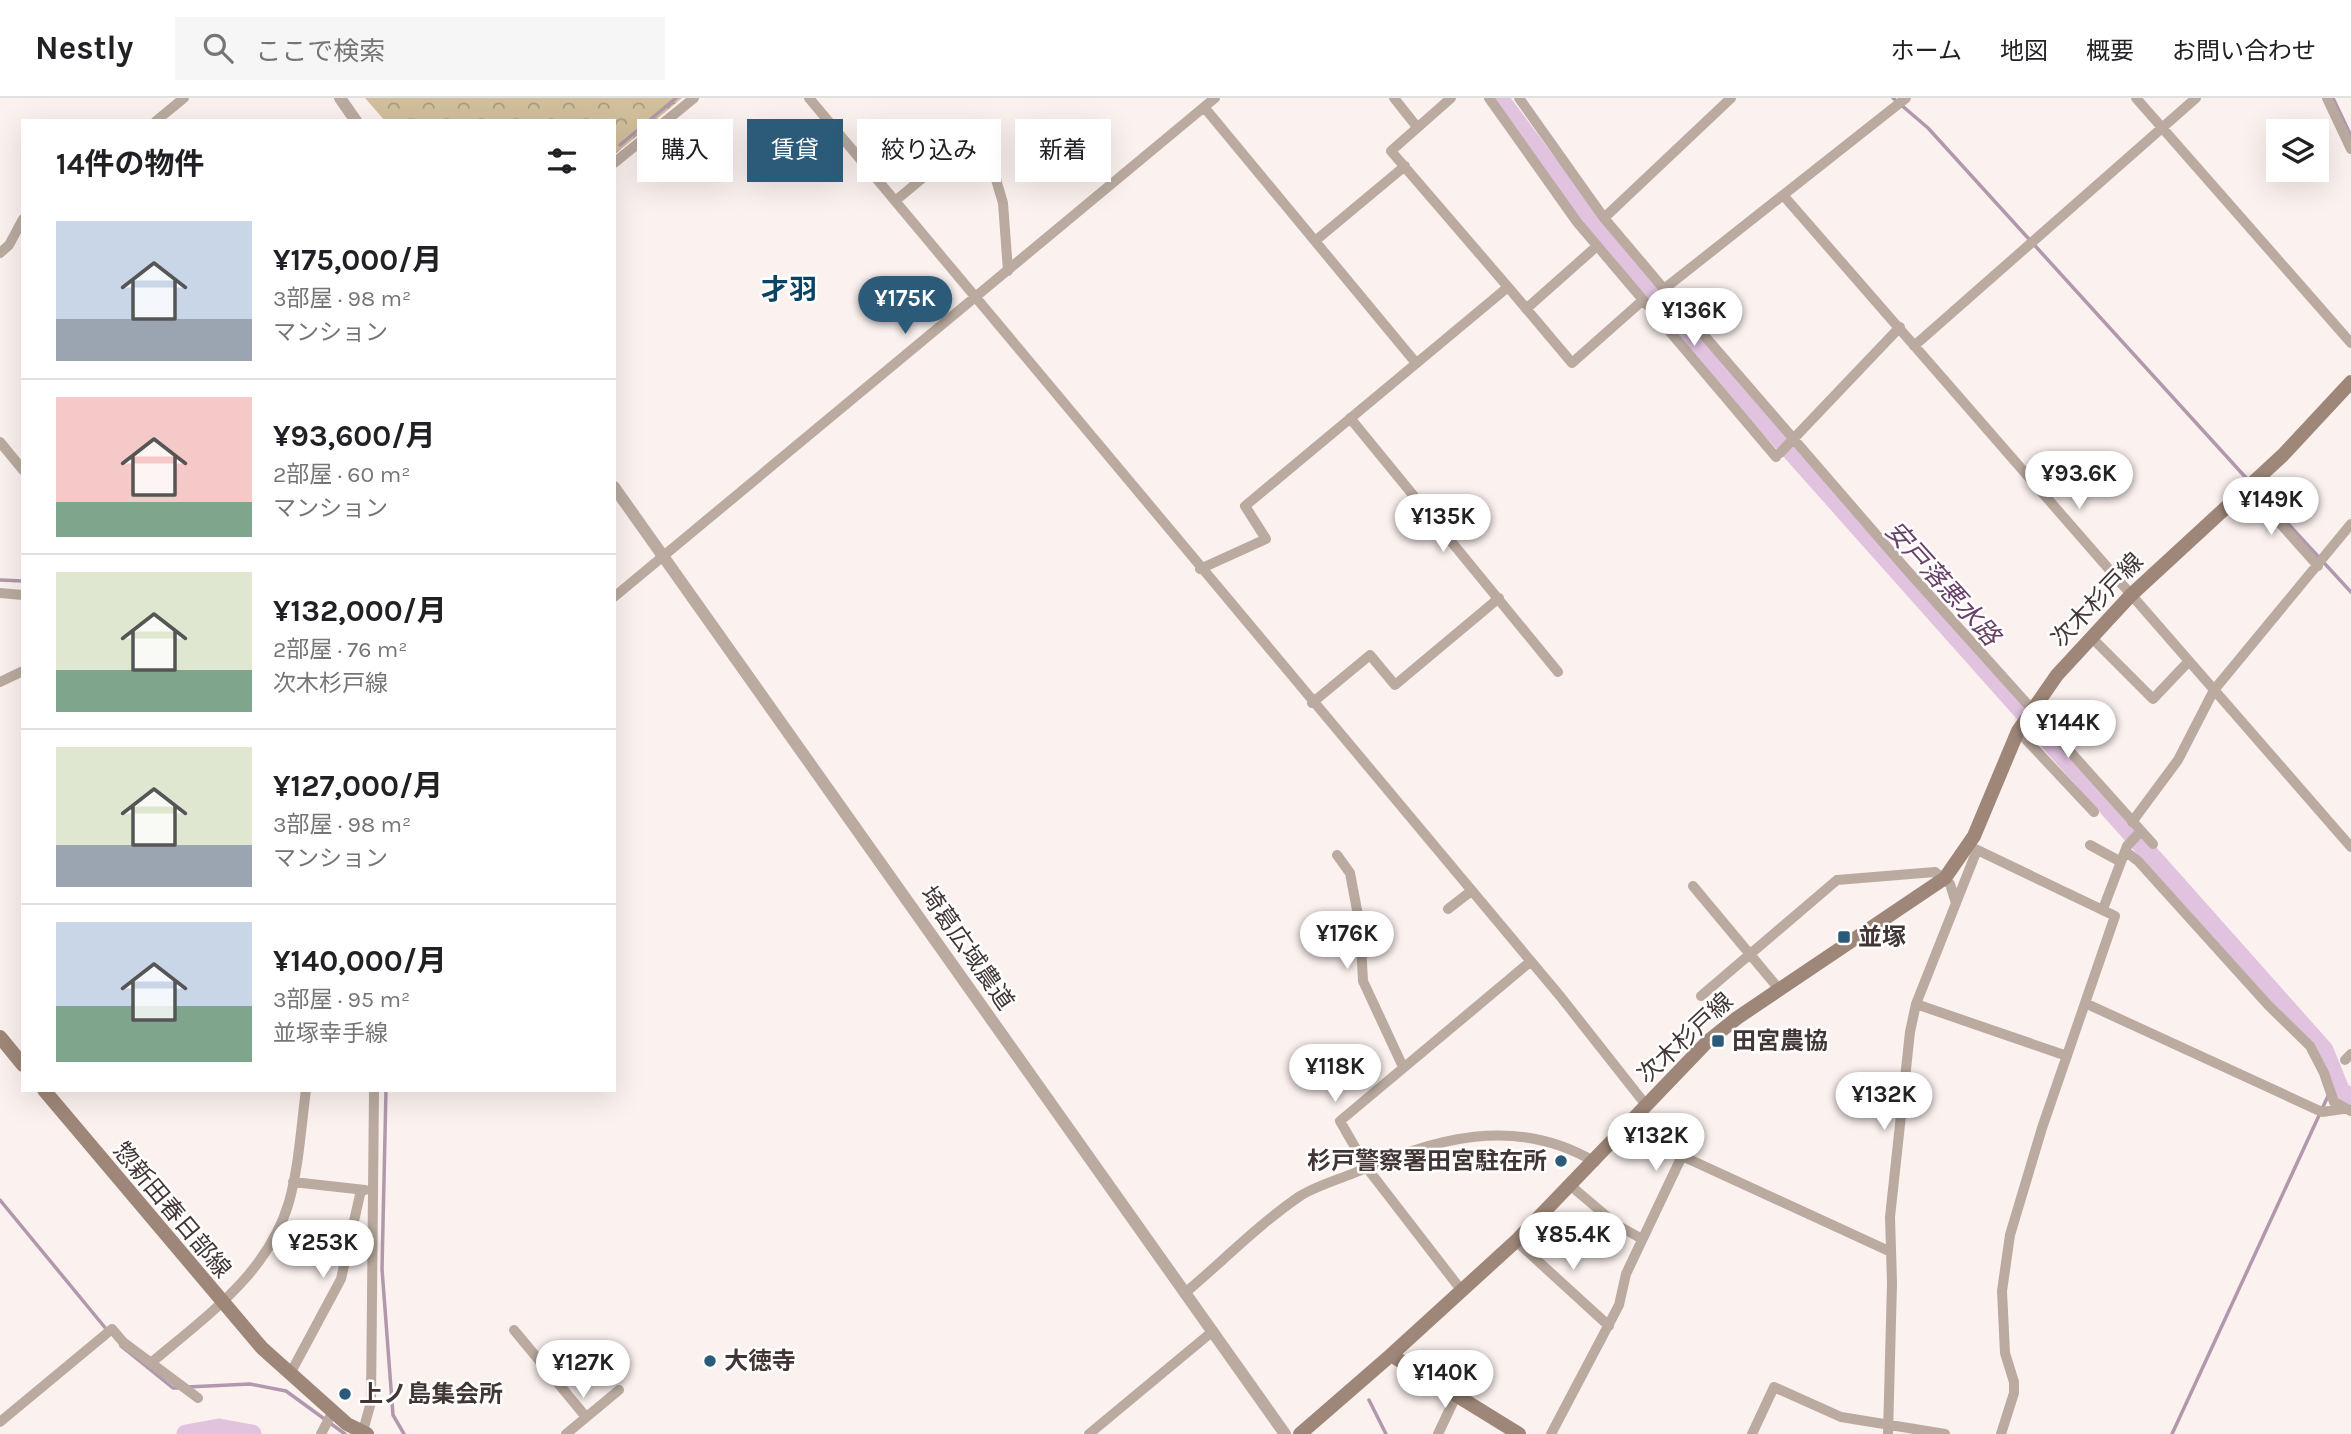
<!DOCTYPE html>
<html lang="ja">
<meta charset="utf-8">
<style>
body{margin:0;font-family:Karla,"Noto Sans JP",sans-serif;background:#f6f6f6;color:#202124;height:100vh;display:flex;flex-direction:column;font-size:26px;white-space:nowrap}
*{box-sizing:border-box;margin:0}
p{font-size:23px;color:#757577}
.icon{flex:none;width:38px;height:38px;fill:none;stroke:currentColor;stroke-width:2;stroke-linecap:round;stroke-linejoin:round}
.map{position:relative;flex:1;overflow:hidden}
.panel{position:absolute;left:21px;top:21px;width:595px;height:973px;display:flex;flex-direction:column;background:#fff;border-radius:0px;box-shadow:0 7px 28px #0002}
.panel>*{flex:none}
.top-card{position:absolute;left:637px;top:21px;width:665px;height:63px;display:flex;gap:14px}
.controls{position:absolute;left:2266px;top:21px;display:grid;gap:14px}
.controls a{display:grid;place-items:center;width:63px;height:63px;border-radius:0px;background:#fff;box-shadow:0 7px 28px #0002;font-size:35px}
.price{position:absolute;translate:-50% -60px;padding:0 16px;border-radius:24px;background:#fff;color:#222;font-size:23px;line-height:46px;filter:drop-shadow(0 2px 4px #0008)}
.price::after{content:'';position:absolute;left:50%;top:42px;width:21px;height:16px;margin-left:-10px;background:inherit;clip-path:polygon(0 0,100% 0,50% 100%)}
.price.current{background:#2c5b7a;color:#fff}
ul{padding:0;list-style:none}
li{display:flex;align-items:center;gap:21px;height:175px;padding:0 35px}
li+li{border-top:2px solid #e0e0e0}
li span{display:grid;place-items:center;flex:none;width:196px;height:140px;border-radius:0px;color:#555}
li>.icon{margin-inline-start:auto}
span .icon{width:84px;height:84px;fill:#fffc;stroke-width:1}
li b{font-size:30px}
h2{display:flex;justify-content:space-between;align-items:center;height:84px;padding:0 35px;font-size:30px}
.tag{padding:0 24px;border-radius:0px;background:#fff;box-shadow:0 7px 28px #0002;font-size:24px;line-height:63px}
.tag.current{background:#2c5b7a;color:#fff}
header{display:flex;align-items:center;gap:42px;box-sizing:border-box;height:98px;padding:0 35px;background:#fff;border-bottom:2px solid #e0e0e0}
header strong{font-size:33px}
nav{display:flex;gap:38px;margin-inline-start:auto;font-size:24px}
.search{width:490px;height:63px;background:#f6f6f6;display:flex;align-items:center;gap:18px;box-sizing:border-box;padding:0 24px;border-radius:0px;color:#757577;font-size:26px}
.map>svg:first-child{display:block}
.park{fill:url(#park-crowns)}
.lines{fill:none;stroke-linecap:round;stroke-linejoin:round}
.stream{stroke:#b198ac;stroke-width:3.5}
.river{stroke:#e1c2df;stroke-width:19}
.minor{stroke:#baaaa0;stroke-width:10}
.tertiary{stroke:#baaaa0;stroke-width:12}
.secondary{stroke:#9e8778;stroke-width:14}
.poi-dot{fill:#2c5b7a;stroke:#fff;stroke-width:2.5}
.labels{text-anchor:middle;stroke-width:5;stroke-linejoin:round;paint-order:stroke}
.street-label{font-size:24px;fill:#413635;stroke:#fff}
.poi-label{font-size:24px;font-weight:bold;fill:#413635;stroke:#fff;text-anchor:start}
.water-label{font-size:26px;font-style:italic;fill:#6a4069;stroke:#fff}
.quarter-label{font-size:28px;font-weight:bold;fill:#094465;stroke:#fff}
</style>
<header>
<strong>Nestly</strong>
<div class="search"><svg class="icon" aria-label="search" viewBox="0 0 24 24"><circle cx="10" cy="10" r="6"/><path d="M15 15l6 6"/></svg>ここで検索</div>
<nav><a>ホーム</a><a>地図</a><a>概要</a><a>お問い合わせ</a></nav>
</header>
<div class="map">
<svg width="2351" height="1336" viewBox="0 0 2351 1336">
<defs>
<pattern id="park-crowns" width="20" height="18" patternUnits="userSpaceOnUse" patternTransform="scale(1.75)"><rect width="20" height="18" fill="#d2bf9c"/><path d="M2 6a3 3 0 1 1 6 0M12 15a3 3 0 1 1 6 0" fill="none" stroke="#ac9c80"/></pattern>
</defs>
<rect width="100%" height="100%" fill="#fbf1ef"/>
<path class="park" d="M 365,0 L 682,0 L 614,57 L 614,23 L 385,23 Z"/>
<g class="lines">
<path class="stream" d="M 1893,0 L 1928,30 L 2248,382
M 2333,0 L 2351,38
M 620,47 L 676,0
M 2253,388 L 2351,494
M 0,482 L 23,483
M 2331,991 L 2337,980
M 386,992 L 382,1171 L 393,1317 L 404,1336
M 0,1102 L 107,1232
M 121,1248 L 173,1290 L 179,1290
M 187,1289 L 250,1286 L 286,1293 L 345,1336
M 1369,1302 L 1386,1336
M 2172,1336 L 2328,998"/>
<path class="river" d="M 1499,0 L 1576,104 L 1735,290 L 2324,952 L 2341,994 L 2351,999
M 186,1336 L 219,1330 L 252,1336"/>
<path class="minor" d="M 809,0 L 1560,898 L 1646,1007
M 1394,0 L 1417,29
M 1489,0 L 1577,124 L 1776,359
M 1519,0 L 1604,120 L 1664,191 L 1906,471 L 2153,746
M 2136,0 L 2351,245
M 2327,0 L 2351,51
M 1204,9 L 1416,265
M 156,23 L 184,0
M 614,65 L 694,0
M 1783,97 L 2351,749
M 895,103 L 930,74 L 989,58 L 1003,105 L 1008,173
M 1604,120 L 1731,0
M 1315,143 L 1405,68
M 0,155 L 9,147 L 23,121
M 1508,189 L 1572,265 L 1642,203
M 1664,191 L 1906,0
M 1526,211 L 1597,148
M 1914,248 L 2196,0
M 1350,320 L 1558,574
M 0,344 L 23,372
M 1780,355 L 1900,229
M 2248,389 L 2318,468
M 1200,471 L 1266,441 L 1245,408 L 1508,189 L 1391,53 L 1451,0
M 0,495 L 23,497
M 614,499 L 1215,0
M 2091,539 L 2153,601 L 2189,563
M 0,584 L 23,573
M 1312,605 L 1370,557 L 1395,587 L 1499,500
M 2018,633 L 2094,714
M 2132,724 L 2178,662 L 2214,592 L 2351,426
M 2090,747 L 2121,764
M 1969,748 L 2115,818 L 2042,1030 L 2010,1137 L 2002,1193 L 2005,1255 L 2014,1284 L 2014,1295 L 2001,1336
M 2125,753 L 2138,763 L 2268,907 L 2310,948 L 2324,975 L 2334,1004 L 2351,1013
M 1337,757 L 1350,775 L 1360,828 L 1363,883 L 1403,969
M 1693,788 L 1779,891
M 1448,811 L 1470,794
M 2103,811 L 2127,748 L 2141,733
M 1701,898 L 1837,782 L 1935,774 L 1950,786 L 1956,805
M 2085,905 L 2322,1014 L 2343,1011
M 1916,906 L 2067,958
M 2345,962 L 2351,956
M 293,1084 L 365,1092
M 1571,1088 L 1617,1127 L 1642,1141
M 1516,1143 L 1609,1228
M 1462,1193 L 1367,1070 L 1340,1023 L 1530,864
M 1185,1195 C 1223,1163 1259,1126 1300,1098 C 1316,1088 1337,1082 1354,1075 C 1435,1041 1514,1016 1595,1064
M 514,1232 L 586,1319
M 151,1265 C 205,1219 268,1176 289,1104 C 299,1068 301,1029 306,992
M 290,1276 L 341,1181 L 361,1092
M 0,1324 L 112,1231 L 123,1244 L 198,1300
M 363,1333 L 371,1304 L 374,992
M 321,1336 L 333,1313
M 566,1336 L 619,1292
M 1089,1336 L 1213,1233
M 1438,1336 L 1456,1298
M 1551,1336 L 1619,1207 L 1626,1176 L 1682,1058 L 1891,1154
M 1752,1336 L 1774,1289 L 1841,1319 L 1945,1336
M 1888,1336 L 1892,1185 L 1890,1119 L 1910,934 L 1916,906 L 1977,752"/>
<path class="tertiary" d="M 340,0 L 356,23
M 614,389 L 1285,1336"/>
<path class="secondary" d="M 0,939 L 23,967
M 44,992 L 262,1250 L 347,1326 L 367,1336
M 1391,1257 L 1519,1336
M 1300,1336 L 1391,1257 L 1516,1143 L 1707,944 L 1737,920 L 1945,780 L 1974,738 L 2018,633 L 2057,577 L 2131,497 L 2283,357 L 2351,284"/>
</g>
<g class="poi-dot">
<rect x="1837" y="832" width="14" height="14" rx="3.5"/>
<rect x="1711" y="936" width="14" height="14" rx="3.5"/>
<circle cx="1561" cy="1063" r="7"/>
<circle cx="710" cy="1263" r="7"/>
<circle cx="345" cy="1296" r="7"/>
</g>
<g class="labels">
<g class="street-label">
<text transform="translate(2097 502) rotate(-46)" y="8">次木杉戸線</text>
<text transform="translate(967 850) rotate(55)" y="8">埼葛広域農道</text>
<text transform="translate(1685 940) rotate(-43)" y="8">次木杉戸線</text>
<text transform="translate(172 1112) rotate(50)" y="8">惣新田春日部線</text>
</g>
<g class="poi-label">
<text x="1858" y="847">並塚</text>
<text x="1732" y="951">田宮農協</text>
<text x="1547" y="1071" text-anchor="end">杉戸警察署田宮駐在所</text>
<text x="724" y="1271">大徳寺</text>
<text x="359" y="1304">上ノ島集会所</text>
</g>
<g class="water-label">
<text transform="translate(1943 485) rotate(48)" y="9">安戸落悪水路</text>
</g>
<g class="quarter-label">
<text x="789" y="201">才羽</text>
</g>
</g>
</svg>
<div class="controls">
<a><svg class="icon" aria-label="layers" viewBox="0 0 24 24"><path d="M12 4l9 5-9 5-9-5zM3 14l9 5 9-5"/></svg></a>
</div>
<b class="price current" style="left:905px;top:238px">¥175K</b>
<b class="price" style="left:1694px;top:250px">¥136K</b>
<b class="price" style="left:2079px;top:413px">¥93.6K</b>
<b class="price" style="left:2271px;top:439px">¥149K</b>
<b class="price" style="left:1443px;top:456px">¥135K</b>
<b class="price" style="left:2068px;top:662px">¥144K</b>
<b class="price" style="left:1347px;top:873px">¥176K</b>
<b class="price" style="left:1335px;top:1006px">¥118K</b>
<b class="price" style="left:1884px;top:1034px">¥132K</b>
<b class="price" style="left:1656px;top:1075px">¥132K</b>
<b class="price" style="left:1573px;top:1174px">¥85.4K</b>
<b class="price" style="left:323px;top:1182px">¥253K</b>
<b class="price" style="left:583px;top:1302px">¥127K</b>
<b class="price" style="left:1445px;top:1312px">¥140K</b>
<div class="top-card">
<a class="tag">購入</a>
<a class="tag current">賃貸</a>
<a class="tag">絞り込み</a>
<a class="tag">新着</a>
</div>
<section class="panel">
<h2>14件の物件<svg class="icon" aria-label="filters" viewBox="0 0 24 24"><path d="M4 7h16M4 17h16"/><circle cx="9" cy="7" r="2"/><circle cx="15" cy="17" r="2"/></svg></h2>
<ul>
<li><span style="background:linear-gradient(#c9d6e8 70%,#9aa5b1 0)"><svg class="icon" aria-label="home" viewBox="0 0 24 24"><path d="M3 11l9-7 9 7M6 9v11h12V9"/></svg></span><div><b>¥175,000/月</b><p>3部屋 · 98 m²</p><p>マンション</p></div></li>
<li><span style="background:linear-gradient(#f6c9c9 75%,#7fa58c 0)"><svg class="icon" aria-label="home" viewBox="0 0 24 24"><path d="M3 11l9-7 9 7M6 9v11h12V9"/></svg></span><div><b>¥93,600/月</b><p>2部屋 · 60 m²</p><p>マンション</p></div></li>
<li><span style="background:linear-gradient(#dfe7d0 70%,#7fa58c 0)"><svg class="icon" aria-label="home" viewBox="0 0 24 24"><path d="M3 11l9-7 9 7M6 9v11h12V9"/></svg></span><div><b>¥132,000/月</b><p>2部屋 · 76 m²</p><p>次木杉戸線</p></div></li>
<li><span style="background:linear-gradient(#dfe7d0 70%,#9aa5b1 0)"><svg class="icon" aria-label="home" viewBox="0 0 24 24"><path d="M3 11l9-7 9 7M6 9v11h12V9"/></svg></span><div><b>¥127,000/月</b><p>3部屋 · 98 m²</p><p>マンション</p></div></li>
<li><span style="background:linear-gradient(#c9d6e8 60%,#7fa58c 0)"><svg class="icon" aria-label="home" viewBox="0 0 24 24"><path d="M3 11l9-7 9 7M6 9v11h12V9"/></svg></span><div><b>¥140,000/月</b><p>3部屋 · 95 m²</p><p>並塚幸手線</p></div></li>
</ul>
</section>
</div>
